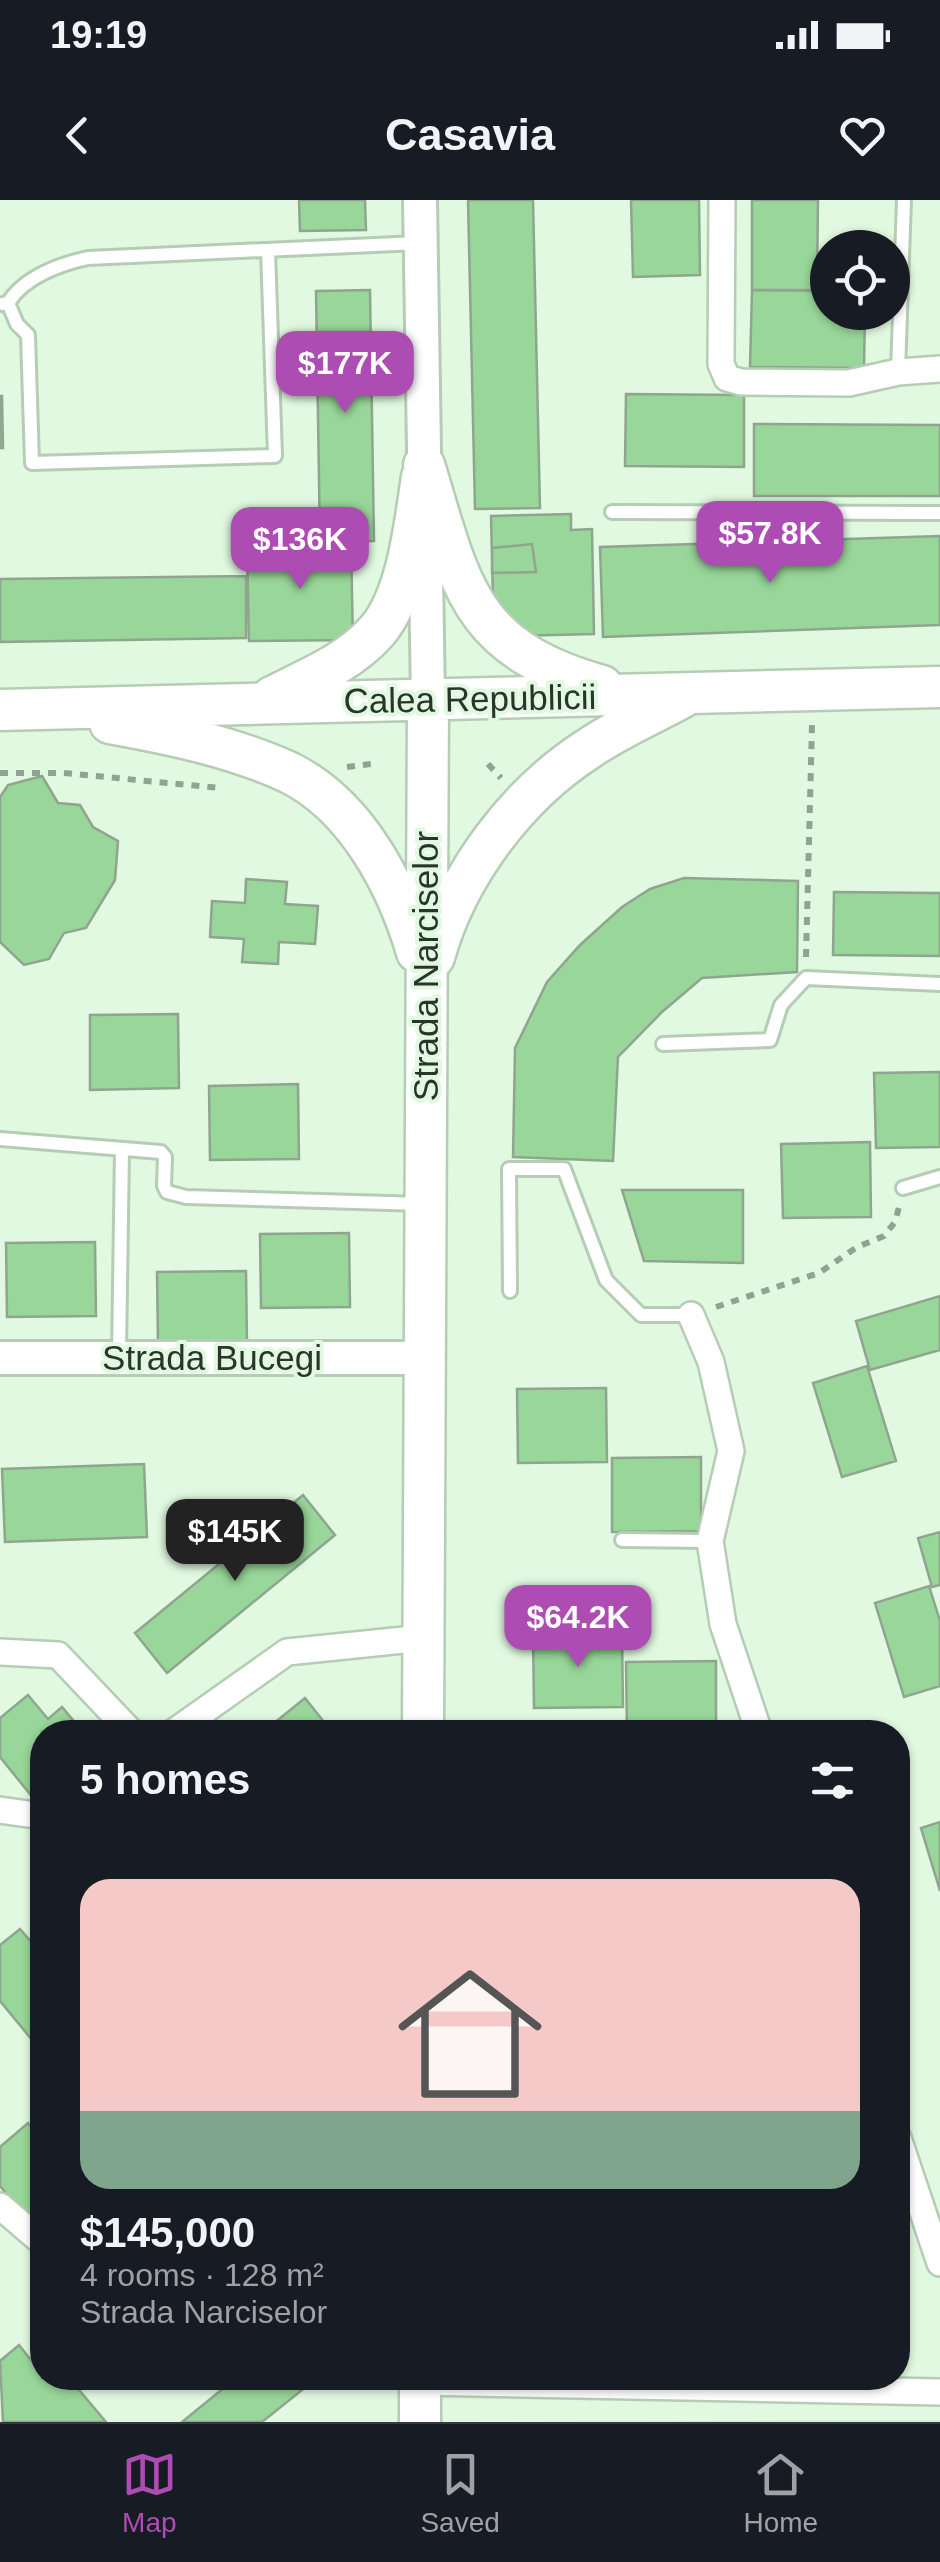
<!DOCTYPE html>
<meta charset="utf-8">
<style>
body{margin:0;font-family:Helvetica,sans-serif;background:#20242c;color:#f1f3f6;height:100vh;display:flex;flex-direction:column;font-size:38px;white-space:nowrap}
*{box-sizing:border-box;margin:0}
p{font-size:32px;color:#9ea1a6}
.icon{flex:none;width:55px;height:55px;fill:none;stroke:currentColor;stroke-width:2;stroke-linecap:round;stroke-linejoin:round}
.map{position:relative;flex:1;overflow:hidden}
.panel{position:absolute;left:30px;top:1520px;width:880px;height:670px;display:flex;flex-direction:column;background:#171b24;border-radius:40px;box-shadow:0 2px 8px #0004}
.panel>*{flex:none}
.buttons{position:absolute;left:810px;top:30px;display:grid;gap:20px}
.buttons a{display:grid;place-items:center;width:100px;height:100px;border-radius:50%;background:#171b24;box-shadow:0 2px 8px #0004;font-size:50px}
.price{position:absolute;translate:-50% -85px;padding:0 22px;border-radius:20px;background:#ad4cb3;color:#fff;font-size:32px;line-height:65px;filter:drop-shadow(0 2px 5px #0008)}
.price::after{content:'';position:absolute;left:50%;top:60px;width:30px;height:22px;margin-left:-15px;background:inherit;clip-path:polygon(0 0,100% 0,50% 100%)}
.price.on{background:#222;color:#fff}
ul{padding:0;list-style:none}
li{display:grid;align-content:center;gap:20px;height:530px;padding:0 50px}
li span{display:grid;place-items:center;height:310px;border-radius:30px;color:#555}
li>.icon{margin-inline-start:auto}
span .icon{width:180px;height:180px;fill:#fffc;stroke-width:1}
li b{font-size:42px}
h2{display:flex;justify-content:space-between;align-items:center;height:120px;padding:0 50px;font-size:42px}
.status{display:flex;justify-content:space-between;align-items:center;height:70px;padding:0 50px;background:#171b24;direction:ltr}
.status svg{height:28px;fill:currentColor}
header{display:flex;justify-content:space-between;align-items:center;height:130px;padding:0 50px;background:#171b24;font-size:45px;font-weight:700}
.menu{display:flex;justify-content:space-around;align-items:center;height:140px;border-top:2px solid #363941;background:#171b24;font-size:28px;color:#9ea1a6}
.menu a{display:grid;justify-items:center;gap:5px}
.menu .on{color:#ad4cb3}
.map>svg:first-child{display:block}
.built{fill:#d3f1d2}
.building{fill:#98d699;stroke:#8fa58f;stroke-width:2.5}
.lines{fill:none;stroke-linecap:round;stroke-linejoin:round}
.service-casing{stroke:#b5ccb5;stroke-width:18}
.minor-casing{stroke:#b5ccb5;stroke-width:30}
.tertiary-casing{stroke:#b5ccb5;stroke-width:38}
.primary-casing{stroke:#b5ccb5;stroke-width:45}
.path{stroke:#90a290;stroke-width:6;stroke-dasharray:8 8;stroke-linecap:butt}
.service{stroke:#fff;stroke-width:12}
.minor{stroke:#fff;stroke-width:25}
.tertiary{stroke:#fff;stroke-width:32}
.primary{stroke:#fff;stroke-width:40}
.labels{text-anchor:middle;stroke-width:8;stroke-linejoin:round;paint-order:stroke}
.street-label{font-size:35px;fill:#2b342b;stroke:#e1f9e1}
</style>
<div class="status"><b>19:19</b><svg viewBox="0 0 49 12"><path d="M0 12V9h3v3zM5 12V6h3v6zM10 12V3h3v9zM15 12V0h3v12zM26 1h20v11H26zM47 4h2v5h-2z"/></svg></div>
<header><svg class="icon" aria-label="back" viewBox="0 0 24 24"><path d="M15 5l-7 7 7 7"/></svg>Casavia<svg class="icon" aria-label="heart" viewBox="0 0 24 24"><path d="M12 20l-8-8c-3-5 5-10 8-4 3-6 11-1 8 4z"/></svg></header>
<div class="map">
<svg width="940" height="2222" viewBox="0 0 940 2222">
<rect width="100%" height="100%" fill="#e1f9e1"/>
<path class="built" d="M 940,2220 L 940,2222 L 453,2222 Z"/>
<path class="building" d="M 299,0 L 365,0 L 366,30 L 300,31 Z
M 468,0 L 533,0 L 540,308 L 475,309 Z
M 631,0 L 699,0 L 700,75 L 633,77 Z
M 752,0 L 818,0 L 817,90 L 752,90 Z
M 370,90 L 374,341 L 320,342 L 316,91 Z
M 752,90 L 828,91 L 828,112 L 865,112 L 864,168 L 750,167 Z
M 626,194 L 744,195 L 744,267 L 625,266 Z
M 0,196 L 2,196 L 3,248 L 0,248 Z
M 754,224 L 940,225 L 940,296 L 754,296 Z
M 571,314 L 571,330 L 592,329 L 594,434 L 513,436 L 493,401 L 491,316 Z
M 940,336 L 940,425 L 603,437 L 600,347 Z
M 351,343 L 353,440 L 249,441 L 247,345 Z
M 532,344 L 536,372 L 492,373 L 492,348 Z
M 246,376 L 246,438 L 0,442 L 0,379 Z
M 42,576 L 58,603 L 80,605 L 93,627 L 118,641 L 115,680 L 86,728 L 64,733 L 49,759 L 24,765 L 0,742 L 0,597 L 8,585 Z
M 684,678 L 798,681 L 797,772 L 702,778 L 662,812 L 618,857 L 613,961 L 513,957 L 515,848 L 547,782 L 580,745 L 622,707 L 650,689 Z
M 246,679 L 287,682 L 285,704 L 318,706 L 315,744 L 279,742 L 278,764 L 242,762 L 244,739 L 210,737 L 212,701 L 245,703 Z
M 834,692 L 940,693 L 940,756 L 833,755 Z
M 178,814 L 179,888 L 90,890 L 90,815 Z
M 940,872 L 940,947 L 876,948 L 874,873 Z
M 298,884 L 299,959 L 210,960 L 209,886 Z
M 870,942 L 871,1017 L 783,1018 L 781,944 Z
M 622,990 L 743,990 L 743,1063 L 644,1061 Z
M 349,1033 L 350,1107 L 261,1108 L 260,1034 Z
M 95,1042 L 96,1116 L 7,1117 L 6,1043 Z
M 246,1071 L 247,1145 L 158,1146 L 157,1072 Z
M 940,1096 L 940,1150 L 870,1170 L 856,1121 Z
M 867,1166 L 896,1261 L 842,1277 L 813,1183 Z
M 606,1188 L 607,1262 L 518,1263 L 517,1189 Z
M 701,1257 L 701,1331 L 612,1332 L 612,1258 Z
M 144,1264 L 147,1337 L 5,1342 L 2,1269 Z
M 303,1295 L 335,1335 L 167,1473 L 135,1433 Z
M 940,1332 L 940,1385 L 932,1387 L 918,1338 Z
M 929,1386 L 940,1421 L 940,1486 L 904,1497 L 875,1403 Z
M 622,1433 L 623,1507 L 534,1508 L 533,1434 Z
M 716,1461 L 716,1532 L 627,1532 L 626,1462 Z
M 28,1495 L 48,1519 L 62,1507 L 83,1532 L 42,1532 L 42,1609 L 0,1557 L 0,1518 Z
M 305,1498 L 332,1532 L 263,1532 Z
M 940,1622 L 940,1691 L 921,1628 Z
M 20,1729 L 40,1752 L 42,1750 L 42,1852 L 0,1801 L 0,1745 Z
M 28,1923 L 42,1941 L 42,2037 L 0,1986 L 0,1947 Z
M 19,2145 L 38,2169 L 42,2165 L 42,2178 L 69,2178 L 106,2222 L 3,2222 L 0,2161 Z
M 236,2178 L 317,2178 L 262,2222 L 182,2222 Z"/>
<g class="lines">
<defs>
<path id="service" d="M 8,103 L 17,124 L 28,135 L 32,263 L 275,256 L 268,50
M 3,104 L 8,103 C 24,77 60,64 88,58 L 418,43
M 898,172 L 904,0
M 612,312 L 940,313
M 663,844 L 770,840 L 781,805 L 806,778 L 940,784
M 0,939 L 161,952 L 165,957 L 164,986 L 167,992 L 186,997 L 422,1004
M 903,988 L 940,977
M 510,1091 L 509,969 L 564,969 L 606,1080 L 641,1115 L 691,1115
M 119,1155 L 122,949
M 622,1340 L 710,1341
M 898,2002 L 920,2003"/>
<path id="minor" d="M 722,0 L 721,164 L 727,178 L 741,182 L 849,183 L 898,172 L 940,169
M 691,1115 L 711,1162 L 731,1251 L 710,1341 L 723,1424 L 759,1532
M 0,1452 L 58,1455 L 131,1532
M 174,1532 L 287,1452 L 423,1438
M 0,1610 L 42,1616
M 898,1938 L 940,2063
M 0,2006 L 42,2042
M 420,2182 L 940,2192"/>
<path id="tertiary" d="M 420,0 L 428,500
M 0,1158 L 424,1158"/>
<path id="primary" d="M 424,265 C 461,385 467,448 602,486
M 272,497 C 308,479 350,462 377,431 C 408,395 415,323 422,277
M 0,510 L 940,487
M 110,523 C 171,534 234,547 290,573 C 356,606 397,684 417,752
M 434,757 C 457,674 517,595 588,549 C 617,529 652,514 683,497
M 423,1532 L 428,500
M 420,2222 L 420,2178"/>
</defs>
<use href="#service" class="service-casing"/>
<use href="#minor" class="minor-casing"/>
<use href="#tertiary" class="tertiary-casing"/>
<use href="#primary" class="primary-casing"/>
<path class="path" d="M 488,564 L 501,578
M 347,567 L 371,564
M 0,573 L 64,573 L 220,588
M 806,757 L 812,524
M 716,1107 L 819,1073 L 857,1047 L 884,1036 L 895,1022 L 899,1007"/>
<use href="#service" class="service"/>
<use href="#minor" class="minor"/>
<use href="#tertiary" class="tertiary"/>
<use href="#primary" class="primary"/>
</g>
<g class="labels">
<g class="street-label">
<text transform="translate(470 499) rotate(-1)" y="12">Calea Republicii</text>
<text transform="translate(426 766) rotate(-90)" y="12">Strada Narciselor</text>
<text x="212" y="1170">Strada Bucegi</text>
</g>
</g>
</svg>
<div class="buttons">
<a><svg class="icon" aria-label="locate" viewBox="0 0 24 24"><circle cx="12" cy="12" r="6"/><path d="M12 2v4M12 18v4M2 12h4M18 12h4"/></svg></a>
</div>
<b class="price" style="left:345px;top:216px">$177K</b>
<b class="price" style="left:770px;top:386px">$57.8K</b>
<b class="price" style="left:300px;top:392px">$136K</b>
<b class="price on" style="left:235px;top:1384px">$145K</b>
<b class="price" style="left:578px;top:1470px">$64.2K</b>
<section class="panel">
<h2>5 homes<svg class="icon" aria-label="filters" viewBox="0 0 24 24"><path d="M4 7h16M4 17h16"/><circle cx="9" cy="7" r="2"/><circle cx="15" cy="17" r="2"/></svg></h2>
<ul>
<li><span style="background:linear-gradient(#f6c9c9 75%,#7fa58c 0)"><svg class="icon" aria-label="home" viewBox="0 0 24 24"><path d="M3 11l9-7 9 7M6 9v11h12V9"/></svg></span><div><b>$145,000</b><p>4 rooms · 128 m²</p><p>Strada Narciselor</p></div></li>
</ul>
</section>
</div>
<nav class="menu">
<a class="on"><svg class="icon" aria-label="map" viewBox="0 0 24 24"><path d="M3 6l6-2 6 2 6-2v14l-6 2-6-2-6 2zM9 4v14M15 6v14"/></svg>Map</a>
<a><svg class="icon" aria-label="saved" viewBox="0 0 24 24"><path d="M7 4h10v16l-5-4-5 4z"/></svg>Saved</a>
<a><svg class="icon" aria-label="home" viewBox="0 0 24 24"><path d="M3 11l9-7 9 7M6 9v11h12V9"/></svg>Home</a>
</nav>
